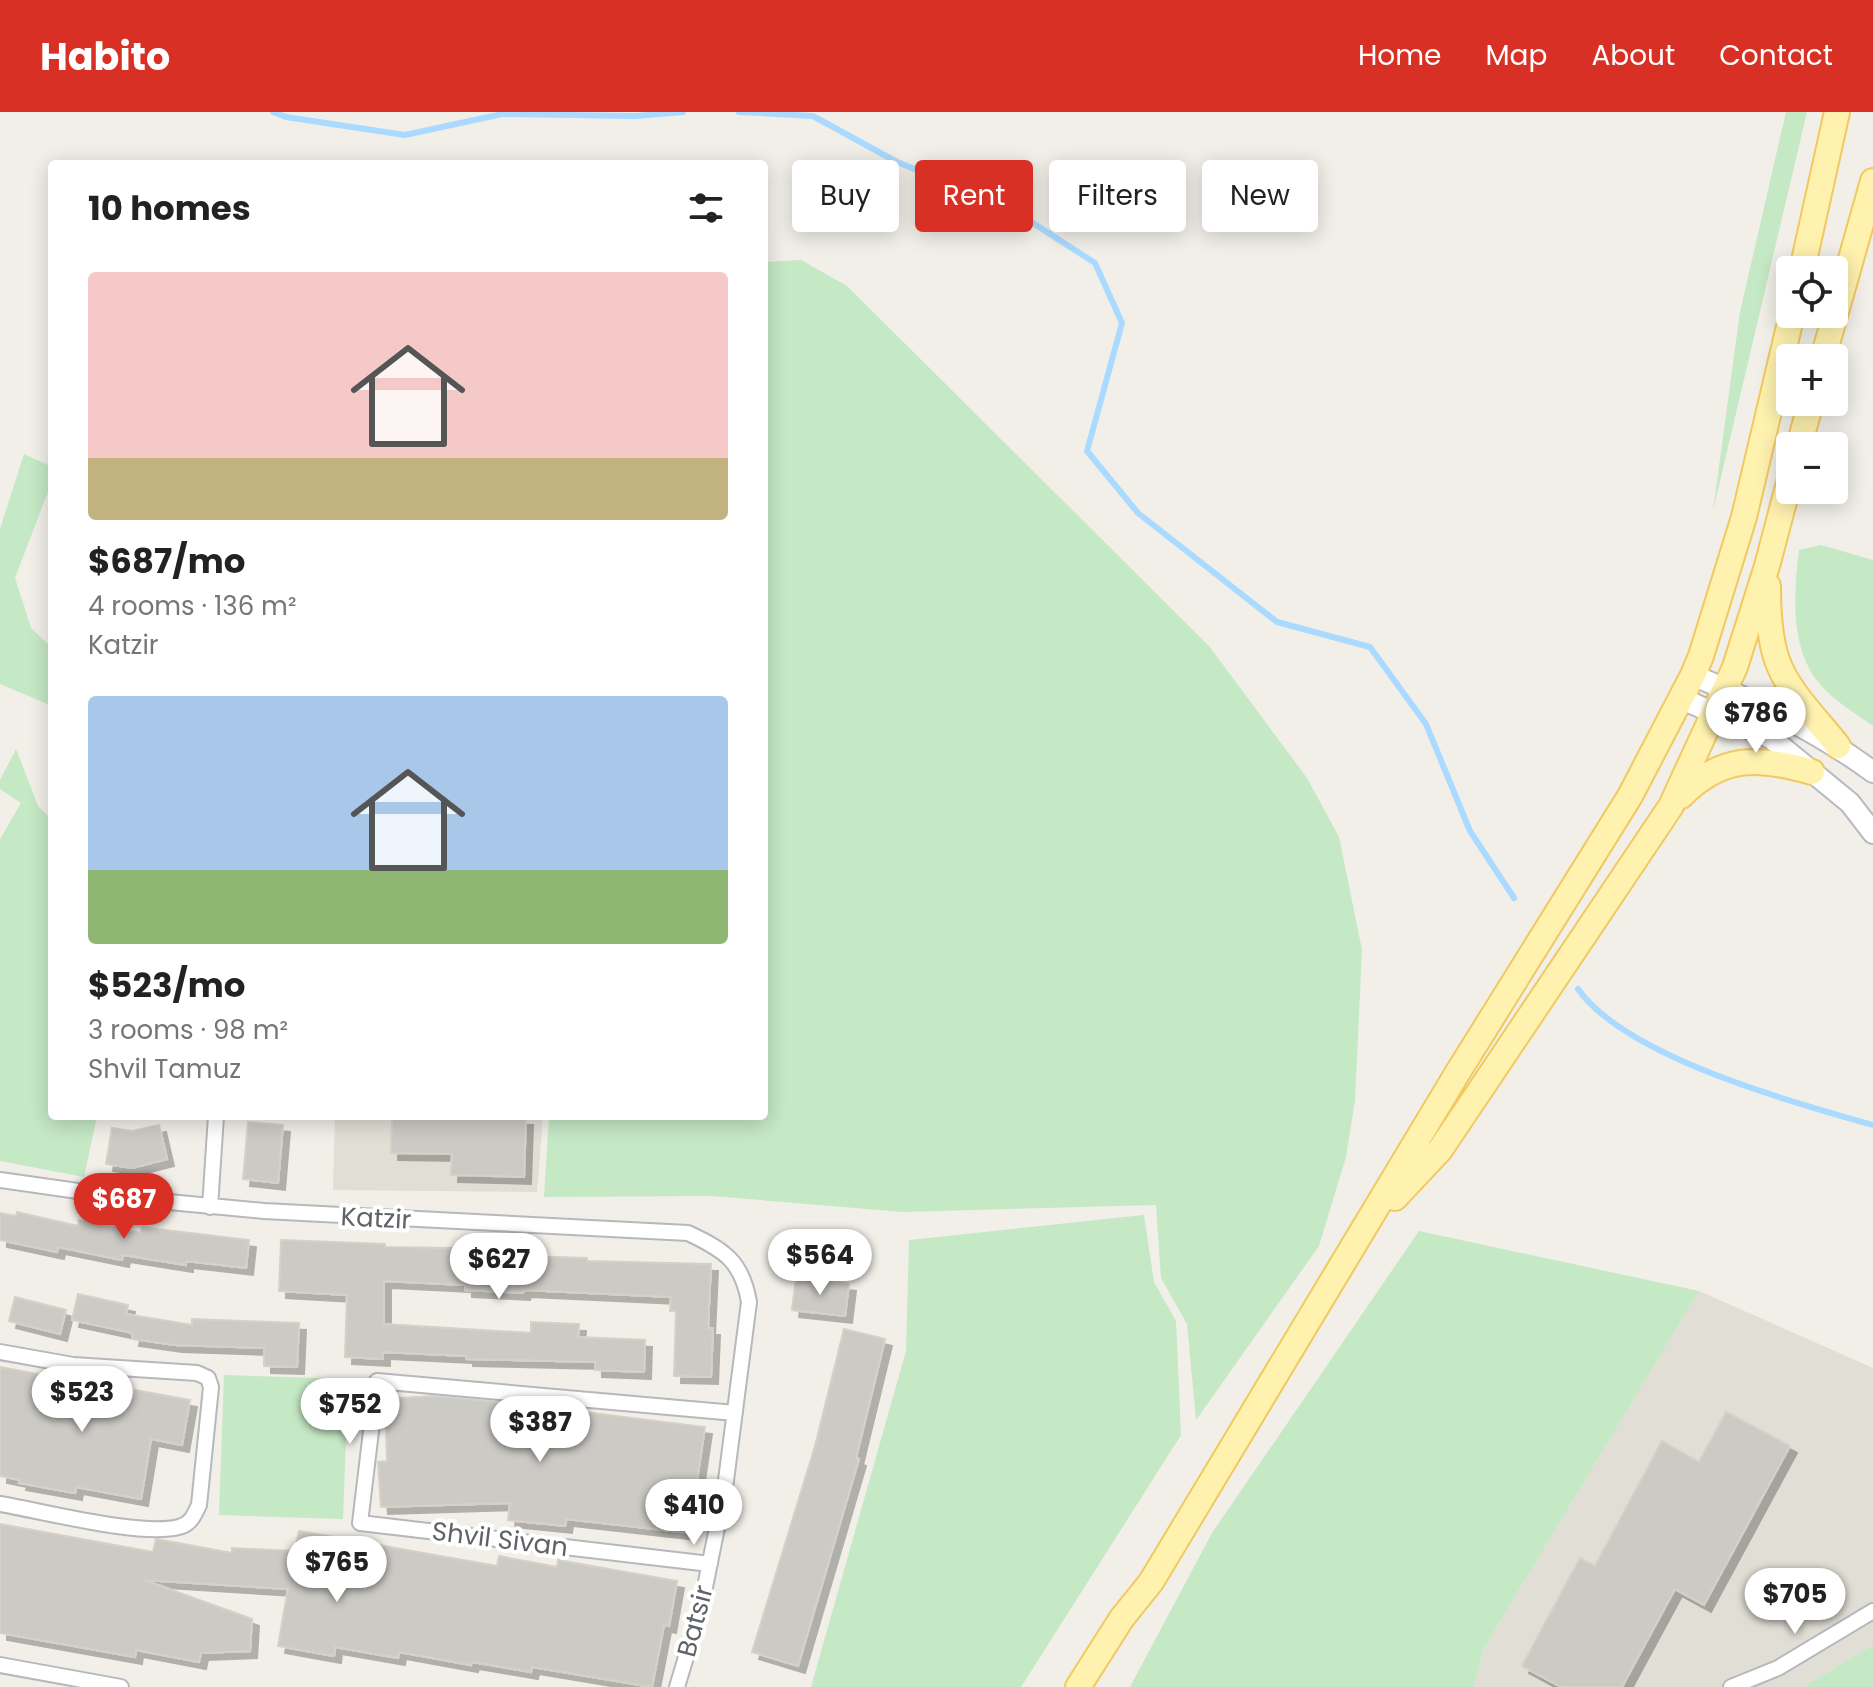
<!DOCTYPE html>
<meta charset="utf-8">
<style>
body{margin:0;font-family:Poppins,sans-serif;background:#f2f2f2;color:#222;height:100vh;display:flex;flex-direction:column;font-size:30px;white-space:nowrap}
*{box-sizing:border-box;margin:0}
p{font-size:26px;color:#767676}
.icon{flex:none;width:44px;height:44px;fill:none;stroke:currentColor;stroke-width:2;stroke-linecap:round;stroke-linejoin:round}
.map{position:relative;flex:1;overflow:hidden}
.details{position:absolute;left:48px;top:48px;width:720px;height:960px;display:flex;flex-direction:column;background:#fff;border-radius:8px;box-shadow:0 4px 20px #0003}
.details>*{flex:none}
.hud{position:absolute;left:792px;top:48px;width:760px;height:72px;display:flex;gap:16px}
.controls{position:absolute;left:1776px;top:144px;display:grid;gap:16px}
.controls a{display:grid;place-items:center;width:72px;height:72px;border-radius:8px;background:#fff;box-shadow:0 4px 20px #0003;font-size:40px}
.price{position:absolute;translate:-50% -68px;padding:0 18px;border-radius:28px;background:#fff;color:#222;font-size:26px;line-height:52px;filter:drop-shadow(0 2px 4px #0008)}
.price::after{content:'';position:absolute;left:50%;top:48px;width:24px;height:18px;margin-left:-12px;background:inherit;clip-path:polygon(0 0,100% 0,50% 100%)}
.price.current{background:#d93025;color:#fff}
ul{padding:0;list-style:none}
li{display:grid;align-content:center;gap:16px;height:424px;padding:0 40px}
li span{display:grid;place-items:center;height:248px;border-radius:8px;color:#555}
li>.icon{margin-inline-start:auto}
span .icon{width:144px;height:144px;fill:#fffc;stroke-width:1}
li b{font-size:34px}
h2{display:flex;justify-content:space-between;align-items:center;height:96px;padding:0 40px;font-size:34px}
.pill{padding:0 28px;border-radius:8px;background:#fff;box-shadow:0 4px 20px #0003;font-size:28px;line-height:72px}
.pill.current{background:#d93025;color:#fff}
header{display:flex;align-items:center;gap:48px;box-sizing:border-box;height:112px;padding:0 40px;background:#d93025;color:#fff}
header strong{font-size:38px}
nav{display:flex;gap:44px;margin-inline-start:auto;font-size:28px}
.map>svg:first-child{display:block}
.education{fill:#e1ded6}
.green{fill:#c5e8c5}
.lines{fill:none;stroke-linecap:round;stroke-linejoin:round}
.stream{stroke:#aadaff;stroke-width:6}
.building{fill:#cccac5;stroke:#d6d1c6;stroke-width:2;filter:url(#shadow)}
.street-casing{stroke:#b5b8bc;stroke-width:18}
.secondary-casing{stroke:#b6babf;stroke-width:24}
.primary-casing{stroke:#f2c960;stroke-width:28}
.street{stroke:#fff;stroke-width:14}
.secondary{stroke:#fff;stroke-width:20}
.primary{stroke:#fff2af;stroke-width:24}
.labels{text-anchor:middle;stroke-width:8;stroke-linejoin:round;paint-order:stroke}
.street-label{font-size:26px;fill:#5f6368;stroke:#fff}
</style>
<header>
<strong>Habito</strong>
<nav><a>Home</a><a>Map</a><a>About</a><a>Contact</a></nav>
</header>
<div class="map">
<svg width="1873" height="1575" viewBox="0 0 1873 1575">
<defs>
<filter id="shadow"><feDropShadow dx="7" dy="7" stdDeviation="0" flood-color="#0004"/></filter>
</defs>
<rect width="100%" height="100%" fill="#f1efe8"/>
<path class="education" d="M 335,1004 L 543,1004 L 537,1080 L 333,1078 Z
M 1699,1179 L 1873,1256 L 1873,1533 L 1803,1575 L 1473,1575 L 1484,1536 Z"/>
<path class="green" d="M 1786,0 L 1807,0 L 1713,399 L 1740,200 Z
M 801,148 L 847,174 L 1209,534 L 1307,666 L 1339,725 L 1362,838 L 1355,988 L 1346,1045 L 1319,1134 L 1196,1308 L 1187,1212 L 1161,1166 L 1156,1093 L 903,1100 L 712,1084 L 544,1085 L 549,1004 L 764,1004 L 764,150 Z
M 24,342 L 52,355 L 52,369 L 15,466 L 31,516 L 52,536 L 52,594 L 0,572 L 0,417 Z
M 1821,433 L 1873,448 L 1873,614 C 1854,600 1830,587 1815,566 C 1790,530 1794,479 1799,438 Z
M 16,637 L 38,694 L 52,708 L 52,1004 L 97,1004 L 84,1065 L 0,1049 L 0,727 L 21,691 L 0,677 L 0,668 Z
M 1144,1103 L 1154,1170 L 1176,1209 L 1181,1323 L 1021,1575 L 811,1575 L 906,1239 L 909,1128 Z
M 1419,1119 L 1699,1179 L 1484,1536 L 1473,1575 L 1130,1575 L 1212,1421 Z
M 224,1263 L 348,1267 L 343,1407 L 219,1403 Z
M 1873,1533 L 1873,1575 L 1803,1575 Z"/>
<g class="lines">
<path class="stream" d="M 273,0 L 286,5 L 405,23 L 502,2 L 636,4 L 683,0
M 739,0 L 813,4 L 897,50 L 1005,93 L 1095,151 L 1122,211 L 1087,339 L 1138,401 L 1277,510 L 1370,535 L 1426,612 L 1470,719 L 1514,786
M 1578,877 C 1626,945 1794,991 1873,1013"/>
</g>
<path class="building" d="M 420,1004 L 526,1006 L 524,1065 L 451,1063 L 452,1042 L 391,1041 L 392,1007 L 420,1008 Z
M 248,1010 L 283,1013 L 278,1071 L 243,1067 Z
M 159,1013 L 167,1047 L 132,1056 L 106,1052 L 112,1016 L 132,1019 Z
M 17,1100 L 78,1114 L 79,1108 L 141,1121 L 142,1115 L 249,1128 L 246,1156 L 186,1149 L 186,1153 L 123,1143 L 122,1148 L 58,1135 L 57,1140 L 0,1128 L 0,1101 L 16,1104 Z
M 281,1128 L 385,1132 L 385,1135 L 525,1137 L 525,1144 L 587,1146 L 587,1149 L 711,1152 L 708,1216 L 713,1216 L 711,1265 L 674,1264 L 676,1199 L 670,1199 L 671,1185 L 524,1178 L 523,1181 L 465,1178 L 465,1173 L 384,1169 L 384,1212 L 531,1221 L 531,1210 L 579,1212 L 578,1225 L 645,1228 L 644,1260 L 595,1258 L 595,1250 L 466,1247 L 466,1244 L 383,1240 L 383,1247 L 345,1245 L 347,1183 L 279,1179 Z
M 796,1166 L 849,1172 L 845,1204 L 792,1198 Z
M 78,1182 L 128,1193 L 126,1202 L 192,1213 L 192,1207 L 299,1211 L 297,1255 L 264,1254 L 264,1236 L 175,1233 L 132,1227 L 133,1221 L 72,1208 Z
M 15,1185 L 66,1198 L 60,1222 L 9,1209 Z
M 844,1217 L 885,1227 L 856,1346 L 859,1347 L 798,1554 L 752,1540 L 815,1334 Z
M 0,1255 L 54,1265 L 53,1270 L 133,1285 L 135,1278 L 190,1288 L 182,1333 L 151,1327 L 141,1387 L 76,1375 L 75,1381 L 19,1371 L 20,1368 L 0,1364 Z
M 433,1284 L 508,1291 L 509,1304 L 583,1313 L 585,1300 L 705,1315 L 689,1421 L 566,1407 L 565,1414 L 508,1408 L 510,1391 L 381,1395 L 378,1350 L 387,1349 L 385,1287 Z
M 1726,1300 L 1790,1334 L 1704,1493 L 1675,1477 L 1622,1575 L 1561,1575 L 1522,1554 L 1580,1446 L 1595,1454 L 1662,1329 L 1699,1350 Z
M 0,1412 L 153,1440 L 156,1427 L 232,1441 L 232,1436 L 295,1439 L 299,1419 L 497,1454 L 499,1444 L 557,1455 L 558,1448 L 677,1469 L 669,1514 L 664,1513 L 652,1575 L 532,1555 L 531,1560 L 472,1550 L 471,1553 L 399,1540 L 398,1546 L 335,1535 L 334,1544 L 278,1534 L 288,1477 L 144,1468 L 252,1507 L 250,1539 L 201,1541 L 199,1550 L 136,1538 L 135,1545 L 0,1521 Z"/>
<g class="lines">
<defs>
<path id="street" d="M 0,1068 L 127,1086 L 264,1099 L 688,1121 C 724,1138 742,1149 749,1190 L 725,1376 L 701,1495 L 677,1575
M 210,1095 L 216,1004
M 0,1240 L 73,1253 L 197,1261 L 208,1266 L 211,1275 L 199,1393 C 194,1403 191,1412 179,1415 C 141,1425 42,1399 0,1392
M 710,1452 L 360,1411 L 377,1269 L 735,1301
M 0,1553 L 121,1575
M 1731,1575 L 1778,1556 L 1873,1499"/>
<path id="secondary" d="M 1693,563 C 1755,590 1818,619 1873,660
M 1680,586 L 1771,626 L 1850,691 L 1873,721"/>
<path id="primary" d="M 1802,158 L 1837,0
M 1823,246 L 1873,69
M 1799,334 L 1811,290
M 1768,474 C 1768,498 1769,525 1777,548 C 1788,580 1818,608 1838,634
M 1681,684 C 1723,642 1759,645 1812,660
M 1395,1086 L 1440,1038 L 1671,694 L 1735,555 L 1767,454 L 1790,367
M 1078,1575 L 1122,1506 L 1151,1470 L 1458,960 L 1630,684 L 1693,563 L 1701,544 L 1744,405 L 1792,202"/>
</defs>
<use href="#street" class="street-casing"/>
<use href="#secondary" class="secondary-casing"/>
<use href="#primary" class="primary-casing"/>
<use href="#street" class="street"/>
<use href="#secondary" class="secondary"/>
<use href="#primary" class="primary"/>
</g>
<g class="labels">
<g class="street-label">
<text transform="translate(376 1106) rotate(3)" y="9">Katzir</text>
<text transform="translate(500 1427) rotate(7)" y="9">Shvil Sivan</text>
<text transform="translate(695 1509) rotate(-75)" y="9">Batsir</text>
</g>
</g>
</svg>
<div class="controls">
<a><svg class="icon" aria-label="locate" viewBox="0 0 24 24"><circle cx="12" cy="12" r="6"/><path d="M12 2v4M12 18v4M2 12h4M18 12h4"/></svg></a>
<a>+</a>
<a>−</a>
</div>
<b class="price" style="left:1756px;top:643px">$786</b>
<b class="price current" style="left:124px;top:1129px">$687</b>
<b class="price" style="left:820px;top:1185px">$564</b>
<b class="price" style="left:499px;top:1189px">$627</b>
<b class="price" style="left:82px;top:1322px">$523</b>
<b class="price" style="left:350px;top:1334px">$752</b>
<b class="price" style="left:540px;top:1352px">$387</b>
<b class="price" style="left:694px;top:1435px">$410</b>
<b class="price" style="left:337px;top:1492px">$765</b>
<b class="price" style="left:1795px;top:1524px">$705</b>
<div class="hud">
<a class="pill">Buy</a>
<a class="pill current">Rent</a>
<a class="pill">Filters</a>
<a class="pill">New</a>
</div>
<section class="details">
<h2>10 homes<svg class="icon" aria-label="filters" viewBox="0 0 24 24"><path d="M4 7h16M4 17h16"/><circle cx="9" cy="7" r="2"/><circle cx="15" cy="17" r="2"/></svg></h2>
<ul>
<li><span style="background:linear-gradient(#f6c9c9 75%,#c2b280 0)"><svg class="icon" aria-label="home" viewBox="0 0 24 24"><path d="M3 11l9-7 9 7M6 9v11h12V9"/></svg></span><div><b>$687/mo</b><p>4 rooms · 136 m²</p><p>Katzir</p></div></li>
<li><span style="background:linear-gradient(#a9c7e8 70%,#8fb573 0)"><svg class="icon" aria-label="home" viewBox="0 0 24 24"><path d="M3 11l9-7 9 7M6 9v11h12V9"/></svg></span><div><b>$523/mo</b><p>3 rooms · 98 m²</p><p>Shvil Tamuz</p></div></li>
</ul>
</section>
</div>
